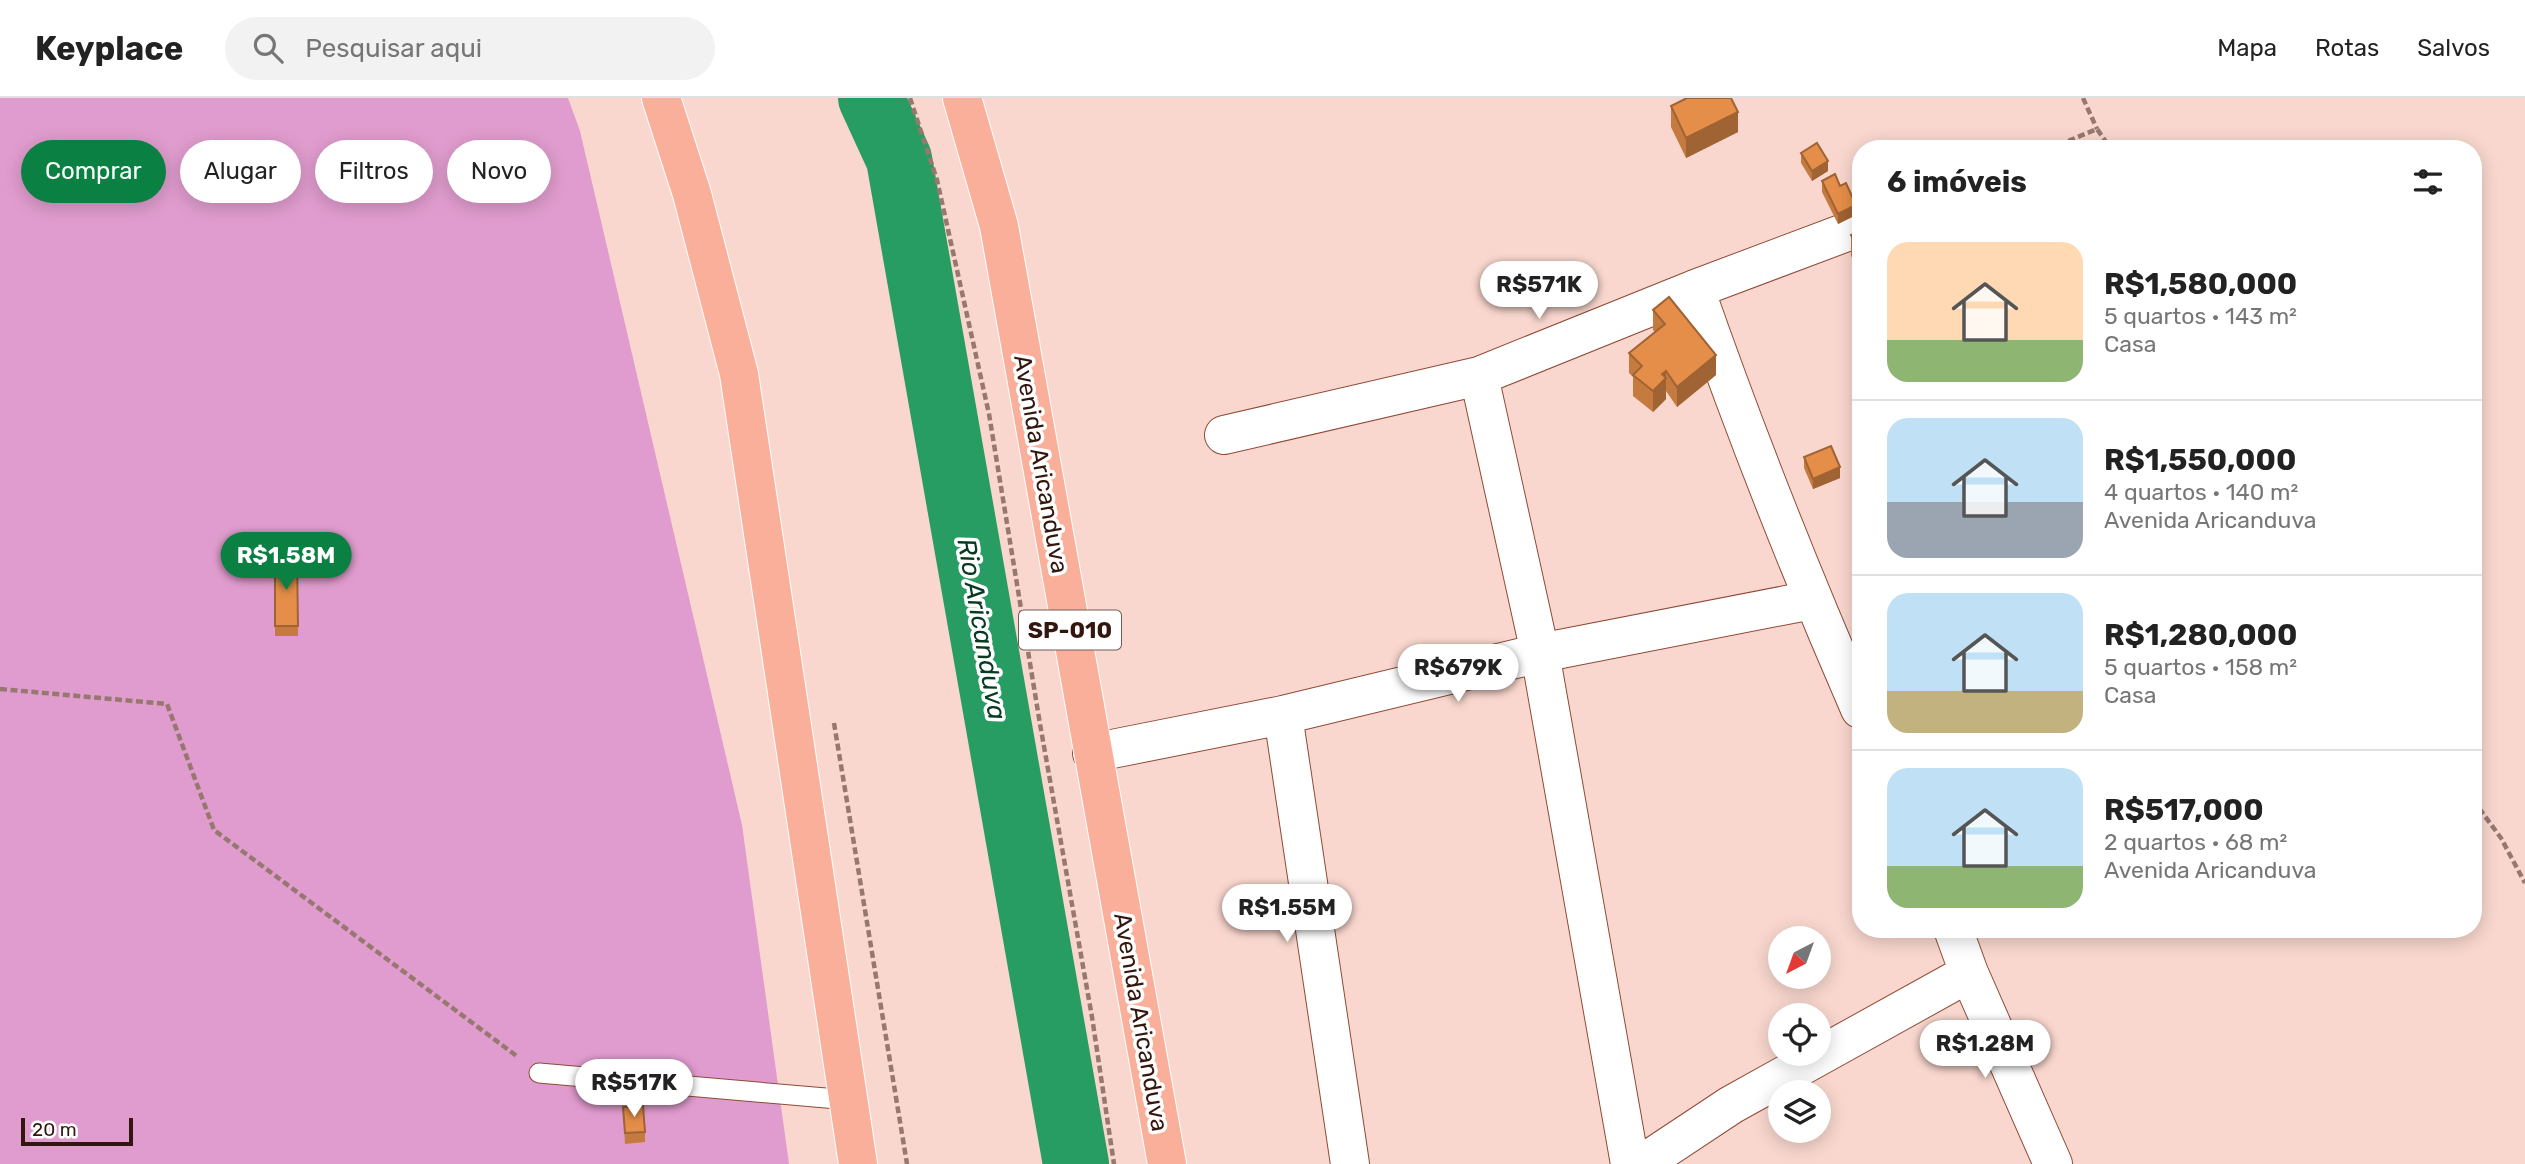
<!DOCTYPE html>
<html lang="pt">
<meta charset="utf-8">
<style>
body{margin:0;font-family:Rubik,sans-serif;background:#f2f2f2;color:#222;height:100vh;display:flex;flex-direction:column;font-size:26px;white-space:nowrap}
*{box-sizing:border-box;margin:0}
p{font-size:23px;color:#767676}
.icon{flex:none;width:38px;height:38px;fill:none;stroke:currentColor;stroke-width:2;stroke-linecap:round;stroke-linejoin:round}
.map{position:relative;flex:1;overflow:hidden}
.side{position:absolute;left:1852px;top:42px;width:630px;height:798px;display:flex;flex-direction:column;background:#fff;border-radius:28px;box-shadow:0 4px 18px #0003}
.side>*{flex:none}
.banner{position:absolute;left:21px;top:42px;width:665px;height:63px;display:flex;gap:14px}
.needle{width:46px;rotate:221deg}
.fabs{position:absolute;left:1768px;top:828px;display:grid;gap:14px}
.fabs a{display:grid;place-items:center;width:63px;height:63px;border-radius:50%;background:#fff;box-shadow:0 4px 18px #0003;font-size:35px}
.scale{position:absolute;left:21px;bottom:18px;width:112px;box-sizing:border-box;padding-left:7px;border:4px solid #33160e;border-top:0;font-size:19px;line-height:24px;white-space:nowrap;color:#33160e;-webkit-text-stroke:5px #fff;paint-order:stroke}
.price{position:absolute;translate:-50% -60px;padding:0 16px;border-radius:24px;background:#fff;color:#222;font-size:23px;line-height:46px;filter:drop-shadow(0 2px 4px #0008)}
.price::after{content:'';position:absolute;left:50%;top:42px;width:21px;height:16px;margin-left:-10px;background:inherit;clip-path:polygon(0 0,100% 0,50% 100%)}
.price.active{background:#0b8043;color:#fff}
ul{padding:0;list-style:none}
li{display:flex;align-items:center;gap:21px;height:175px;padding:0 35px}
li+li{border-top:2px solid #e0e0e0}
li span{display:grid;place-items:center;flex:none;width:196px;height:140px;border-radius:21px;color:#555}
li>.icon{margin-inline-start:auto}
span .icon{width:84px;height:84px;fill:#fffc;stroke-width:1}
li b{font-size:30px}
h2{display:flex;justify-content:space-between;align-items:center;height:84px;padding:0 35px;font-size:30px}
.tag{padding:0 24px;border-radius:32px;background:#fff;box-shadow:0 4px 18px #0003;font-size:24px;line-height:63px}
.tag.active{background:#0b8043;color:#fff}
header{display:flex;align-items:center;gap:42px;box-sizing:border-box;height:98px;padding:0 35px;background:#fff;border-bottom:2px solid #e0e0e0}
header strong{font-size:33px}
nav{display:flex;gap:38px;margin-inline-start:auto;font-size:24px}
.search{width:490px;height:63px;background:#f2f2f2;display:flex;align-items:center;gap:18px;box-sizing:border-box;padding:0 24px;border-radius:38px;color:#767676;font-size:26px}
.map>svg:first-child{display:block}
.green{fill:#e09cce}
.lines{fill:none;stroke-linecap:round;stroke-linejoin:round}
.river{stroke:#279d63;stroke-width:66}
.lane-casing{stroke:#8f4a36;stroke-width:21}
.street-casing{stroke:#8f4a36;stroke-width:40}
.highway-casing{stroke:#fff;stroke-width:40}
.path{stroke:#97786f;stroke-width:4.5;stroke-dasharray:7 3.5;stroke-linecap:butt}
.lane{stroke:#fff;stroke-width:19}
.street{stroke:#fff;stroke-width:38}
.highway{stroke:#f9af9a;stroke-width:38}
.wall{fill:#c57a3f}
.shaded-wall{fill:#a06333}
.building{fill:#e58e49;stroke:#a06333;stroke-width:2}
.labels{text-anchor:middle;stroke-width:7;stroke-linejoin:round;paint-order:stroke}
.shield{fill:#fff;stroke:#705c56;stroke-width:2}
.shield-label{font-size:23px;font-weight:bold;fill:#33160e}
.street-label{font-size:24px;fill:#33160e;stroke:#fff}
.water-label{font-size:26px;font-style:italic;fill:#083921;stroke:#fff}
</style>
<header>
<strong>Keyplace</strong>
<div class="search"><svg class="icon" aria-label="search" viewBox="0 0 24 24"><circle cx="10" cy="10" r="6"/><path d="M15 15l6 6"/></svg>Pesquisar aqui</div>
<nav><a>Mapa</a><a>Rotas</a><a>Salvos</a></nav>
</header>
<div class="map">
<svg width="2525" height="1066" viewBox="0 0 2525 1066">
<rect width="100%" height="100%" fill="#f9d7ce"/>
<path class="green" d="M 0,0 L 568,0 L 580,33 L 742,727 L 789,1066 L 0,1066 Z"/>
<g class="lines">
<path class="river" d="M 871,0 L 899,61 L 1076,1066"/>
<defs>
<path id="lane" d="M 539,975 L 849,1002"/>
<path id="street" d="M 1695,191 C 1745,334 1800,473 1860,611
M 1479,278 L 1540,555 L 1630,1066
M 1224,337 L 1479,278 L 1695,191 L 1860,129
M 1283,617 L 1350,1066
M 1092,655 L 1283,617 L 1540,555 L 1812,502
M 1953,831 L 1969,875 L 2053,1066
M 1642,1066 L 1731,1007 L 1969,875"/>
<path id="highway" d="M 661,0 L 692,96 L 739,276 L 858,1066
M 962,0 L 999,128 L 1167,1066"/>
</defs>
<use href="#lane" class="lane-casing"/>
<use href="#street" class="street-casing"/>
<use href="#highway" class="highway-casing"/>
<path class="path" d="M 910,0 L 937,82 L 989,316 L 1040,626 L 1092,919 L 1114,1066
M 2083,0 L 2097,31
M 2049,51 L 2097,31 L 2111,51
M 0,591 L 167,606 L 214,732 L 518,959
M 834,625 L 907,1066
M 2473,702 L 2501,740 L 2525,785"/>
<use href="#lane" class="lane"/>
<use href="#street" class="street"/>
<use href="#highway" class="highway"/>
</g>
<path class="wall" d="M 1671,8 L 1738,34 L 1686,60 L 1671,29 Z
M 1801,55 L 1828,73 L 1812,83 L 1801,65 Z
M 1822,83 L 1856,117 L 1838,126 L 1822,94 Z
M 1860,132 L 1860,172 L 1851,158 L 1851,137 Z
M 1653,212 L 1716,277 L 1677,309 L 1666,293 L 1666,301 L 1653,314 L 1633,298 L 1633,279 L 1629,275 L 1629,255 L 1655,234 L 1653,232 Z
M 1804,359 L 1840,380 L 1813,391 L 1804,370 Z
M 275,460 L 297,460 L 298,538 L 275,538 Z
M 623,1009 L 645,1034 L 645,1044 L 625,1046 Z"/>
<path class="shaded-wall" d="M 1738,14 L 1738,34 L 1686,60 L 1686,40 Z
M 1828,63 L 1828,73 L 1812,83 L 1812,73 Z
M 1856,107 L 1856,117 L 1838,126 L 1838,116 Z
M 1716,257 L 1716,277 L 1677,309 L 1677,289 Z
M 1666,273 L 1666,301 L 1653,314 L 1653,293 L 1662,276 Z
M 1840,369 L 1840,380 L 1813,391 L 1813,381 Z"/>
<path class="building" d="M 1687,0 L 1731,0 L 1738,14 L 1686,40 L 1671,8 Z
M 1817,45 L 1828,63 L 1812,73 L 1801,55 Z
M 1835,76 L 1840,88 L 1846,85 L 1856,107 L 1838,116 L 1822,83 Z
M 1860,132 L 1860,152 L 1851,137 Z
M 1669,199 L 1716,257 L 1677,289 L 1666,273 L 1662,276 L 1666,280 L 1653,293 L 1633,277 L 1642,268 L 1629,255 L 1665,226 L 1653,212 Z
M 1831,348 L 1840,369 L 1813,381 L 1804,359 Z
M 275,460 L 297,460 L 298,528 L 275,528 Z
M 643,1008 L 645,1034 L 625,1035 L 623,1009 Z"/>
<g class="labels">
<rect class="shield" x="1019" y="512.5" width="102" height="39" rx="5"/>
<g class="shield-label">
<text x="1070" y="540">SP-010</text>
</g>
<g class="street-label">
<text transform="translate(1041 366) rotate(80)" y="8">Avenida Aricanduva</text>
<text transform="translate(1141 924) rotate(80)" y="8">Avenida Aricanduva</text>
</g>
<g class="water-label">
<text transform="translate(982 531) rotate(80)" y="9">Rio Aricanduva</text>
</g>
</g>
</svg>
<div class="fabs">
<a><svg class="needle" viewBox="-14 -14 28 28"><path d="M0-13l5 13h-10z" fill="#e53935"/><path d="M0 13l5-13h-10z" fill="#767676"/></svg></a>
<a><svg class="icon" aria-label="locate" viewBox="0 0 24 24"><circle cx="12" cy="12" r="6"/><path d="M12 2v4M12 18v4M2 12h4M18 12h4"/></svg></a>
<a><svg class="icon" aria-label="layers" viewBox="0 0 24 24"><path d="M12 4l9 5-9 5-9-5zM3 14l9 5 9-5"/></svg></a>
</div>
<div class="scale">20 m</div>
<b class="price" style="left:1539px;top:223px">R$571K</b>
<b class="price active" style="left:286px;top:494px">R$1.58M</b>
<b class="price" style="left:1458px;top:606px">R$679K</b>
<b class="price" style="left:1287px;top:846px">R$1.55M</b>
<b class="price" style="left:1985px;top:982px">R$1.28M</b>
<b class="price" style="left:634px;top:1021px">R$517K</b>
<div class="banner">
<a class="tag active">Comprar</a>
<a class="tag">Alugar</a>
<a class="tag">Filtros</a>
<a class="tag">Novo</a>
</div>
<section class="side">
<h2>6 imóveis<svg class="icon" aria-label="filters" viewBox="0 0 24 24"><path d="M4 7h16M4 17h16"/><circle cx="9" cy="7" r="2"/><circle cx="15" cy="17" r="2"/></svg></h2>
<ul>
<li><span style="background:linear-gradient(#ffd9b3 70%,#8fb573 0)"><svg class="icon" aria-label="home" viewBox="0 0 24 24"><path d="M3 11l9-7 9 7M6 9v11h12V9"/></svg></span><div><b>R$1,580,000</b><p>5 quartos · 143 m²</p><p>Casa</p></div></li>
<li><span style="background:linear-gradient(#bfe0f5 60%,#9aa5b1 0)"><svg class="icon" aria-label="home" viewBox="0 0 24 24"><path d="M3 11l9-7 9 7M6 9v11h12V9"/></svg></span><div><b>R$1,550,000</b><p>4 quartos · 140 m²</p><p>Avenida Aricanduva</p></div></li>
<li><span style="background:linear-gradient(#bfe0f5 70%,#c2b280 0)"><svg class="icon" aria-label="home" viewBox="0 0 24 24"><path d="M3 11l9-7 9 7M6 9v11h12V9"/></svg></span><div><b>R$1,280,000</b><p>5 quartos · 158 m²</p><p>Casa</p></div></li>
<li><span style="background:linear-gradient(#bfe0f5 70%,#8fb573 0)"><svg class="icon" aria-label="home" viewBox="0 0 24 24"><path d="M3 11l9-7 9 7M6 9v11h12V9"/></svg></span><div><b>R$517,000</b><p>2 quartos · 68 m²</p><p>Avenida Aricanduva</p></div></li>
</ul>
</section>
</div>
